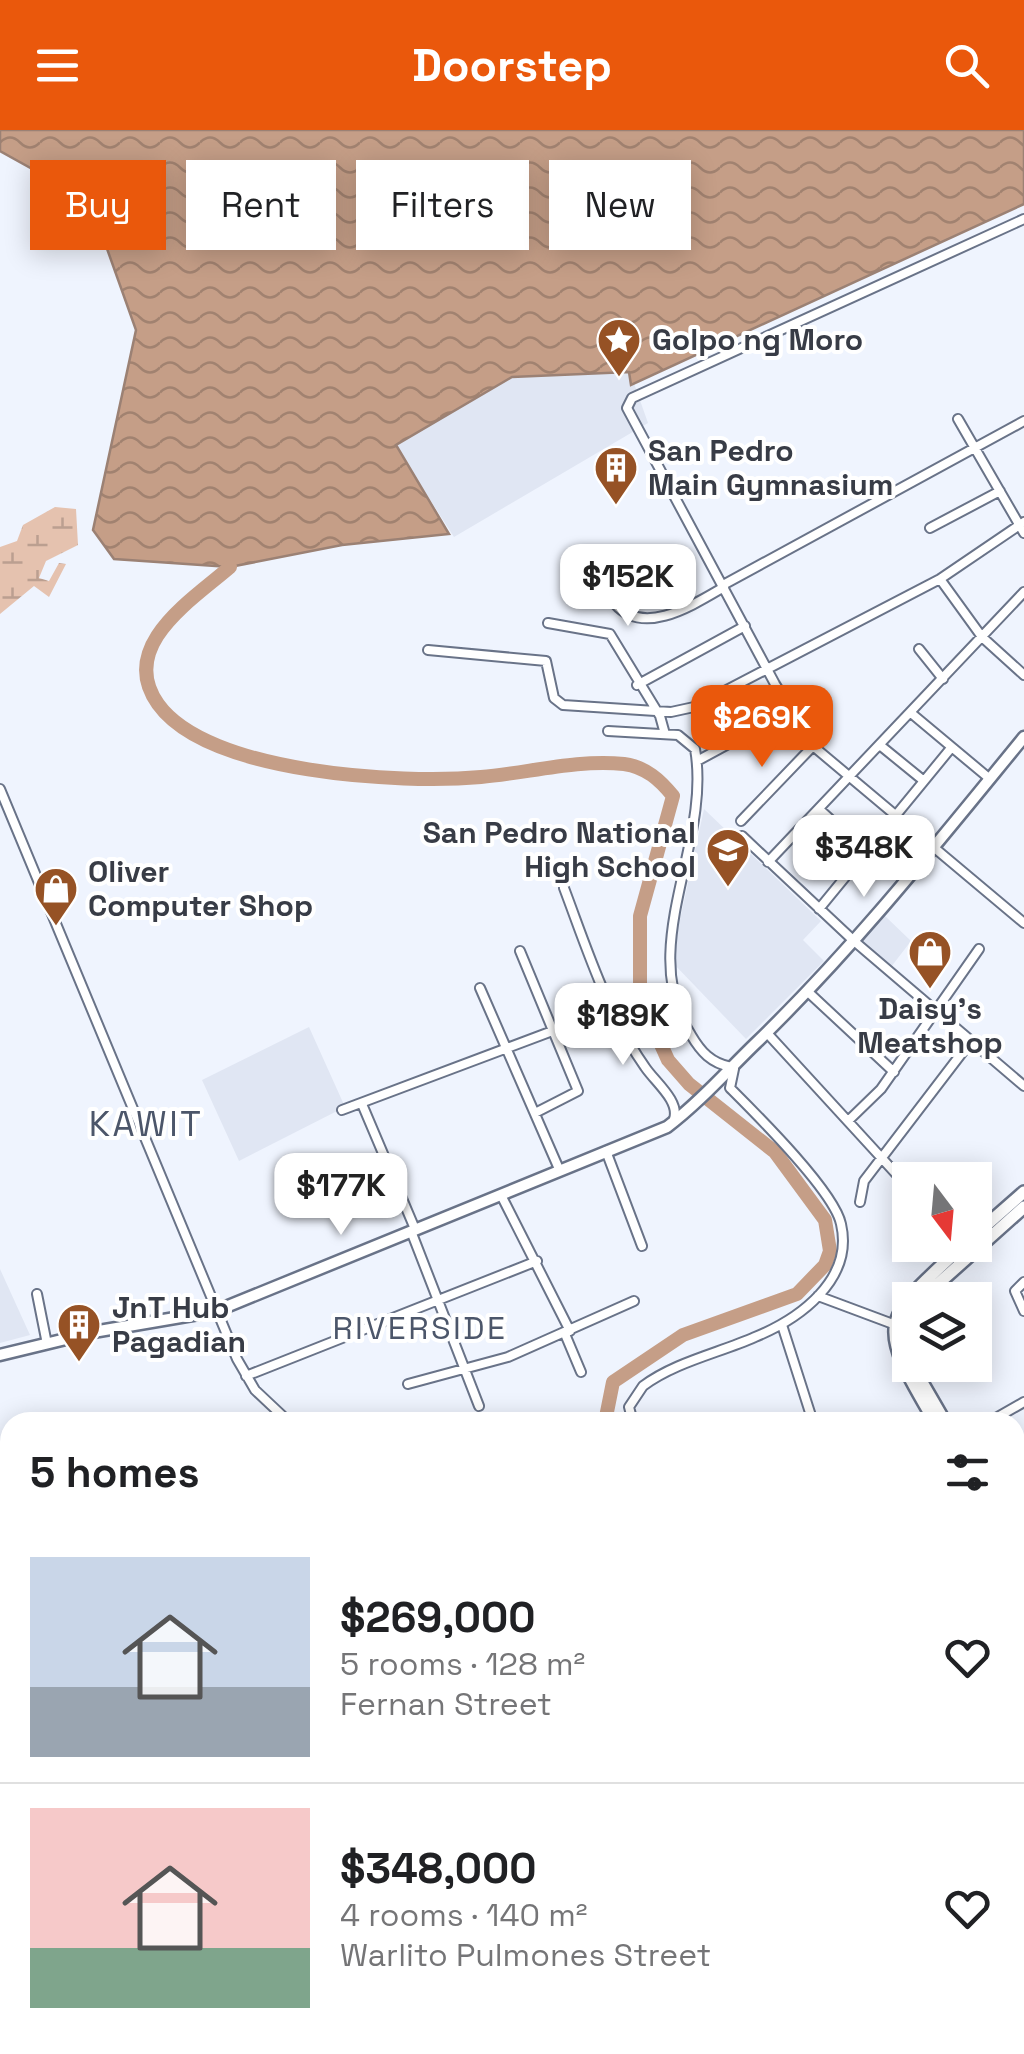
<!DOCTYPE html>
<meta charset="utf-8">
<style>
body{margin:0;font-family:"Space Grotesk",sans-serif;background:#f6f6f6;color:#202124;height:100vh;display:flex;flex-direction:column;font-size:38px;white-space:nowrap}
*{box-sizing:border-box;margin:0}
p{font-size:32px;color:#757577}
.icon{flex:none;width:55px;height:55px;fill:none;stroke:currentColor;stroke-width:2;stroke-linecap:round;stroke-linejoin:round}
.map{position:relative;flex:1;overflow:hidden}
.details{position:absolute;left:0px;top:1282px;width:1025px;height:642px;display:flex;flex-direction:column;background:#fff;border-radius:30px 30px 0 0;box-shadow:0 5px 25px #0003}
.details>*{flex:none}
.hud{position:absolute;left:30px;top:30px;width:965px;height:90px;display:flex;gap:20px}
.needle{width:65px;rotate:164deg}
.fabs{position:absolute;left:892px;top:1032px;display:grid;gap:20px}
.fabs a{display:grid;place-items:center;width:100px;height:100px;border-radius:0px;background:#fff;box-shadow:0 5px 25px #0003;font-size:50px}
.price{position:absolute;translate:-50% -85px;padding:0 22px;border-radius:20px;background:#fff;color:#222;font-size:32px;line-height:65px;filter:drop-shadow(0 2px 5px #0008)}
.price::after{content:'';position:absolute;left:50%;top:60px;width:30px;height:22px;margin-left:-15px;background:inherit;clip-path:polygon(0 0,100% 0,50% 100%)}
.price.active{background:#ea580c;color:#fff}
ul{padding:0;list-style:none}
li{display:flex;align-items:center;gap:30px;height:250px;padding:0 30px}
li+li{border-top:2px solid #e0e0e0}
li span{display:grid;place-items:center;flex:none;width:280px;height:200px;border-radius:0px;color:#555}
li>.icon{margin-inline-start:auto}
span .icon{width:120px;height:120px;fill:#fffc;stroke-width:1}
li b{font-size:42px}
h2{display:flex;justify-content:space-between;align-items:center;height:120px;padding:0 30px;font-size:42px}
.pill{padding:0 35px;border-radius:0px;background:#fff;box-shadow:0 5px 25px #0003;font-size:35px;line-height:90px}
.pill.active{background:#ea580c;color:#fff}
header{display:flex;justify-content:space-between;align-items:center;height:130px;padding:0 30px;background:#ea580c;color:#fff;font-size:45px;font-weight:700}
.map>svg:first-child{display:block}
.built{fill:#e0e6f3}
.wetland{fill:url(#wetland-marsh)}
.cemetery{fill:url(#cemetery-stones)}
.water{fill:url(#water-waves);stroke:#9b8174;stroke-width:2.5}
.lines{fill:none;stroke-linecap:round;stroke-linejoin:round}
.river{stroke:#c59e87;stroke-width:14}
.street-casing{stroke:#697388;stroke-width:12}
.secondary-casing{stroke:#697388;stroke-width:15}
.primary-casing{stroke:#697388;stroke-width:16}
.street{stroke:#fff;stroke-width:8}
.secondary{stroke:#fff;stroke-width:10}
.primary{stroke:#fff;stroke-width:11}
.labels{text-anchor:middle;stroke-width:8;stroke-linejoin:round;paint-order:stroke}
.poi-label{font-size:30px;font-weight:bold;fill:#383c46;stroke:#fff;text-anchor:start}
.neighbourhood-label{font-size:32px;letter-spacing:2.5px;fill:#4c566a;stroke:#fff}
.quarter-label{font-size:35px;letter-spacing:2.5px;fill:#4c566a;stroke:#fff}
</style>
<header><svg class="icon" aria-label="menu" viewBox="0 0 24 24"><path d="M4 6h16M4 12h16M4 18h16"/></svg>Doorstep<svg class="icon" aria-label="search" viewBox="0 0 24 24"><circle cx="10" cy="10" r="6"/><path d="M15 15l6 6"/></svg></header>
<div class="map">
<svg width="1024" height="1924" viewBox="0 0 1024 1924">
<defs>
<pattern id="wetland-marsh" width="20" height="14" patternUnits="userSpaceOnUse" patternTransform="scale(2.5)"><rect width="20" height="14" fill="#e5c2af"/><path d="M1 5h8M5 5V1M11 12h8M15 12V8" fill="none" stroke="#bb9f90"/></pattern>
<pattern id="cemetery-stones" width="16" height="16" patternUnits="userSpaceOnUse" patternTransform="scale(2.5)"><rect width="16" height="16" fill="#e5c2af"/><path d="M2 7V4a2 2 0 0 1 4 0v3zM10 15v-3a2 2 0 0 1 4 0v3z" fill="#bb9f90"/></pattern>
<pattern id="water-waves" width="16" height="10" patternUnits="userSpaceOnUse" patternTransform="scale(2.5)"><rect width="16" height="10" fill="#c59e87"/><path d="M0 5q4-4 8 0t8 0" fill="none" stroke="#a18270"/></pattern>
</defs>
<rect width="100%" height="100%" fill="#eff4fe"/>
<path class="built" d="M 630,242 L 648,293 L 454,407 L 395,315 L 512,247 Z
M 704,679 L 821,791 L 803,810 L 824,831 L 746,909 L 671,831 Z
M 885,786 L 911,811 L 891,837 L 862,811 Z
M 309,897 L 345,977 L 239,1031 L 202,950 Z
M 0,1139 L 30,1205 L 0,1213 Z"/>
<path class="wetland" d="M 55,377 L 76,379 L 78,415 L 46,431 L 39,448 L 49,451 L 59,433 L 66,434 L 49,467 L 34,456 L 0,484 L 0,417 L 17,411 L 23,395 Z"/>
<path class="cemetery" d="M 1015,1627 L 1024,1630 L 1024,1787 L 1015,1783 Z"/>
<path class="water" d="M 0,0 L 1024,0 L 1024,74 L 631,255 L 629,242 L 512,247 L 396,315 L 449,404 L 342,415 L 230,437 L 114,429 L 93,400 L 136,200 L 90,71 L 0,21 Z"/>
<g class="lines">
<path class="river" d="M 230,437 C 192,470 117,516 158,574 C 208,644 401,654 481,647 C 528,643 577,629 624,634 C 646,637 660,650 673,666 L 640,786 L 640,868 L 668,930 L 689,954 L 775,1022 L 825,1090 L 830,1121 L 825,1135 L 797,1164 L 683,1205 L 613,1252 L 605,1292
M 213,1915 L 216,1924
M 308,1915 L 316,1924
M 353,1924 L 363,1915"/>
<defs>
<path id="street" d="M 1024,89 L 632,268 L 627,278 L 775,554 L 813,616 L 1024,793
M 958,289 L 1024,403
M 930,398 L 1000,361
M 940,449 L 982,507 L 1024,545
M 723,455 L 1024,291
M 615,474 C 644,507 693,475 724,457
M 548,493 L 610,504 L 660,586 L 665,604
M 919,519 L 943,549
M 428,520 L 546,531 L 554,568 L 563,575 L 671,582 L 694,577 L 940,449 L 1024,392
M 637,555 L 745,496
M 911,583 L 990,649
M 608,601 L 678,605 L 695,619 C 712,715 635,816 691,905 C 701,922 711,933 731,937
M 881,616 L 924,651
M 697,631 L 789,581
M 0,659 L 237,1229 L 255,1260 L 289,1292
M 820,680 L 867,723
M 741,691 L 813,616
M 801,699 L 849,744
M 742,706 L 854,811 L 1024,956
M 768,732 L 1024,462
M 564,758 C 587,819 607,883 645,937 C 655,952 680,971 674,989
M 819,779 L 951,618
M 520,821 L 578,961 L 535,983
M 480,858 L 559,1039
M 807,861 L 894,942
M 767,903 L 899,1047
M 362,974 L 415,1099
M 342,980 L 611,879
M 848,991 L 881,959 L 979,819
M 606,1021 L 642,1116
M 501,1065 L 570,1201
M 860,1072 L 864,1051 L 971,911
M 411,1101 L 479,1276
M 1024,1152 L 1015,1161 L 1024,1181
M 37,1164 L 47,1214
M 818,1166 L 893,1194
M 782,1195 L 813,1292
M 565,1204 L 581,1242
M 246,1246 L 537,1131
M 408,1254 L 508,1227 L 634,1171
M 633,1292 L 629,1277 L 643,1256 C 675,1232 719,1223 755,1207 C 799,1189 854,1150 841,1094 C 834,1061 756,984 730,958 L 734,939
M 989,1292 L 1024,1272
M 0,1526 L 10,1532
M 3,1573 L 10,1578
M 0,1625 L 10,1631
M 0,1693 L 10,1679
M 0,1728 L 10,1734
M 1015,1744 L 1024,1719
M 0,1780 L 10,1788
M 1015,1790 L 1024,1793
M 763,1915 L 803,1924
M 916,1924 L 916,1915
M 963,1924 L 964,1915"/>
<path id="secondary" d="M 0,1225 L 99,1201 L 216,1181 L 667,997 C 700,972 727,941 756,913 C 854,818 938,712 1024,607"/>
<path id="primary" d="M 975,1105 L 1024,1062
M 920,1170 L 1024,1077
M 910,1183 L 903,1207 L 910,1231
M 912,1235 L 945,1292
M 935,1292 C 876,1192 879,1192 964,1115
M 606,1915 L 608,1924
M 617,1915 L 619,1924"/>
</defs>
<use href="#street" class="street-casing"/>
<use href="#secondary" class="secondary-casing"/>
<use href="#primary" class="primary-casing"/>
<use href="#street" class="street"/>
<use href="#secondary" class="secondary"/>
<use href="#primary" class="primary"/>
</g>
<defs>
<symbol id="sight-pin" viewBox="-11 -11 22 30"><path d="M0 17L-7.5 6A9.5 9.5 0 1 1 7.5 6Z" fill="#965225" stroke="#fff"/><path d="M0-6L1.8-2.2L6-1.7L2.9 1.2L3.7 5.4L0 3.3L-3.7 5.4L-2.9 1.2L-6-1.7L-1.8-2.2Z" fill="#fff"/></symbol>
<symbol id="building-pin" viewBox="-11 -11 22 30"><path d="M0 17L-7.5 6A9.5 9.5 0 1 1 7.5 6Z" fill="#965225" stroke="#fff"/><path d="M-4-6H4V6H1V3H-1V6H-4ZM-2.5-4.3h1.7v1.8h-1.7ZM.8-4.3h1.7v1.8H.8ZM-2.5-1h1.7V.8h-1.7ZM.8-1h1.7V.8H.8Z" fill="#fff"/></symbol>
<symbol id="school-pin" viewBox="-11 -11 22 30"><path d="M0 17L-7.5 6A9.5 9.5 0 1 1 7.5 6Z" fill="#965225" stroke="#fff"/><path d="M0-5L7-2L0 1L-7-2ZM-4 1L0 2.5L4 1V4Q0 6-4 4Z" fill="#fff"/></symbol>
<symbol id="shop-pin" viewBox="-11 -11 22 30"><path d="M0 17L-7.5 6A9.5 9.5 0 1 1 7.5 6Z" fill="#965225" stroke="#fff"/><path d="M-5-2.5h2.3a2.7 3.5 0 0 1 5.4 0H5L5.5 6h-11ZM-1.5-2.5h3a1.5 2.3 0 0 0-3 0Z" fill="#fff"/></symbol>
</defs>
<g fill-rule="evenodd">
<use href="#sight-pin" x="594" y="185" width="50" height="68"/>
<use href="#building-pin" x="591" y="313" width="50" height="68"/>
<use href="#school-pin" x="703" y="695" width="50" height="68"/>
<use href="#shop-pin" x="31" y="734" width="50" height="68"/>
<use href="#shop-pin" x="905" y="797" width="50" height="68"/>
<use href="#building-pin" x="54" y="1170" width="50" height="68"/>
</g>
<g class="labels">
<g class="poi-label">
<text x="652" y="220">Golpo ng Moro</text>
<text x="648" y="331">San Pedro<tspan x="648" dy="34">Main Gymnasium</tspan></text>
<text x="696" y="713" text-anchor="end">San Pedro National<tspan x="696" dy="34">High School</tspan></text>
<text x="88" y="752">Oliver<tspan x="88" dy="34">Computer Shop</tspan></text>
<text x="930" y="889" text-anchor="middle">Daisy's<tspan x="930" dy="34">Meatshop</tspan></text>
<text x="112" y="1188">JnT Hub<tspan x="112" dy="34">Pagadian</tspan></text>
</g>
<g class="neighbourhood-label">
<text x="420" y="1209">RIVERSIDE</text>
</g>
<g class="quarter-label">
<text x="146" y="1006">KAWIT</text>
</g>
</g>
</svg>
<div class="fabs">
<a><svg class="needle" viewBox="-14 -14 28 28"><path d="M0-13l5 13h-10z" fill="#e53935"/><path d="M0 13l5-13h-10z" fill="#757577"/></svg></a>
<a><svg class="icon" aria-label="layers" viewBox="0 0 24 24"><path d="M12 4l9 5-9 5-9-5zM3 14l9 5 9-5"/></svg></a>
</div>
<b class="price" style="left:628px;top:499px">$152K</b>
<b class="price active" style="left:762px;top:640px">$269K</b>
<b class="price" style="left:864px;top:770px">$348K</b>
<b class="price" style="left:623px;top:938px">$189K</b>
<b class="price" style="left:341px;top:1108px">$177K</b>
<div class="hud">
<a class="pill active">Buy</a>
<a class="pill">Rent</a>
<a class="pill">Filters</a>
<a class="pill">New</a>
</div>
<section class="details">
<h2>5 homes<svg class="icon" aria-label="filters" viewBox="0 0 24 24"><path d="M4 7h16M4 17h16"/><circle cx="9" cy="7" r="2"/><circle cx="15" cy="17" r="2"/></svg></h2>
<ul>
<li><span style="background:linear-gradient(#c9d6e8 65%,#9aa5b1 0)"><svg class="icon" aria-label="home" viewBox="0 0 24 24"><path d="M3 11l9-7 9 7M6 9v11h12V9"/></svg></span><div><b>$269,000</b><p>5 rooms · 128 m²</p><p>Fernan Street</p></div><svg class="icon" aria-label="heart" viewBox="0 0 24 24"><path d="M12 20l-8-8c-3-5 5-10 8-4 3-6 11-1 8 4z"/></svg></li>
<li><span style="background:linear-gradient(#f6c9c9 70%,#7fa58c 0)"><svg class="icon" aria-label="home" viewBox="0 0 24 24"><path d="M3 11l9-7 9 7M6 9v11h12V9"/></svg></span><div><b>$348,000</b><p>4 rooms · 140 m²</p><p>Warlito Pulmones Street</p></div><svg class="icon" aria-label="heart" viewBox="0 0 24 24"><path d="M12 20l-8-8c-3-5 5-10 8-4 3-6 11-1 8 4z"/></svg></li>
</ul>
</section>
</div>
